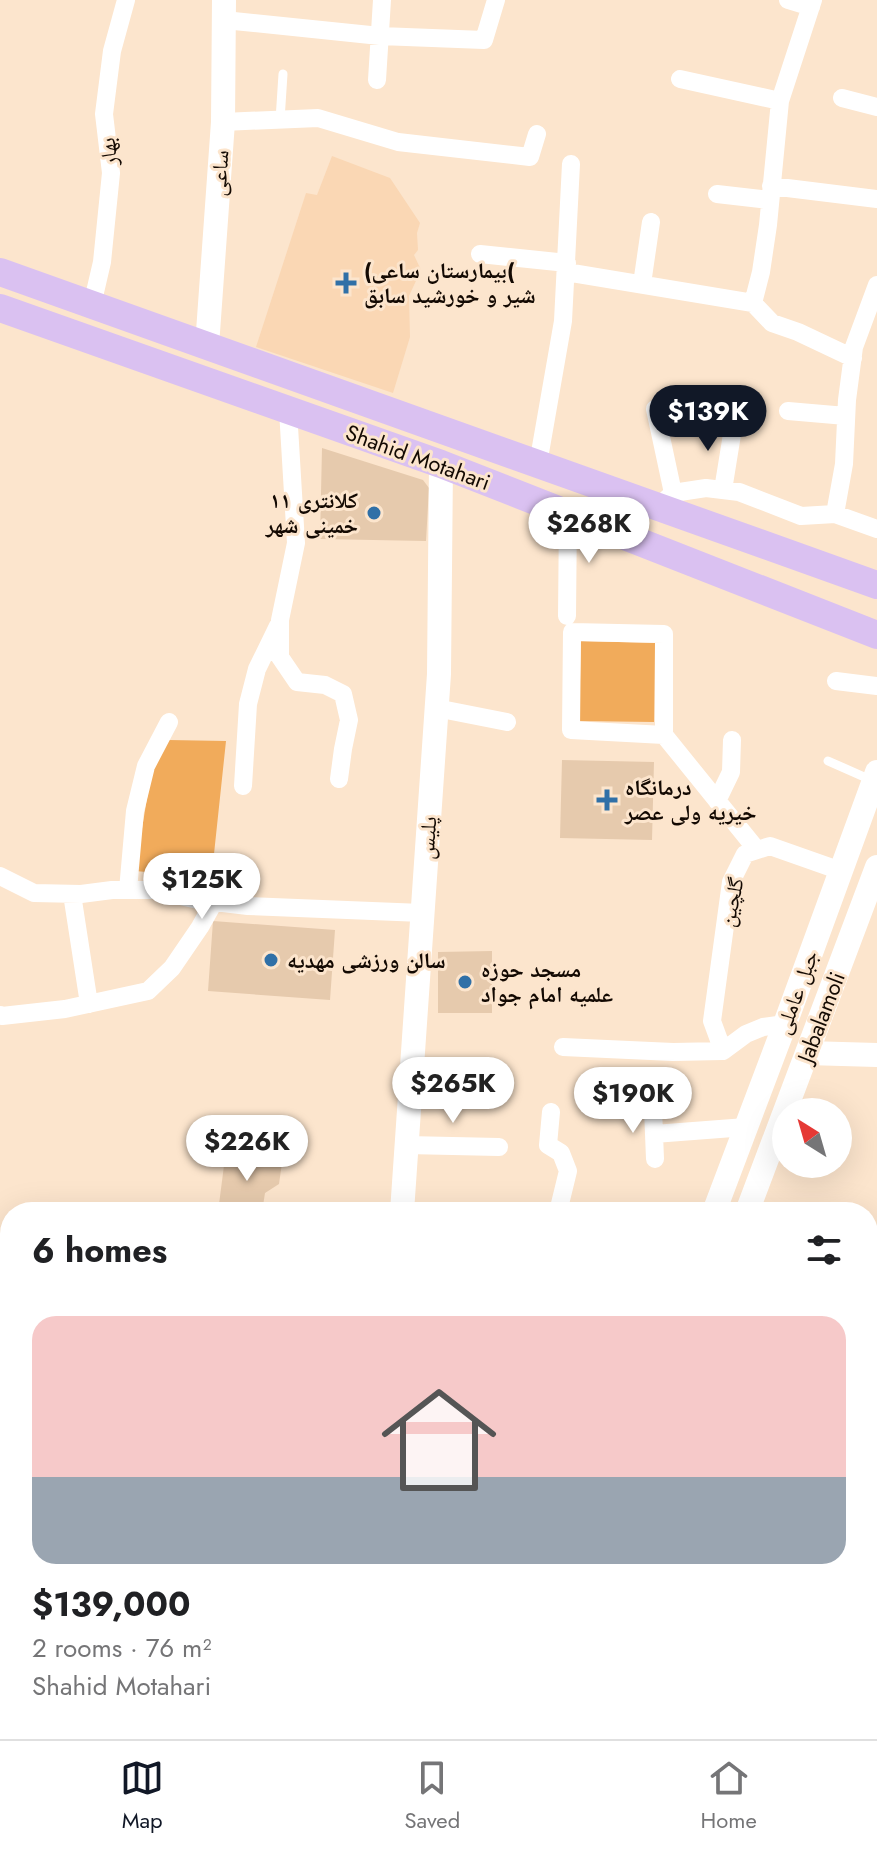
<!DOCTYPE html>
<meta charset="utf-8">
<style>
body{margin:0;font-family:Jost,"Noto Naskh Arabic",sans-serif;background:#f2f2f2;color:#202124;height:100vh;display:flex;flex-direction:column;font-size:30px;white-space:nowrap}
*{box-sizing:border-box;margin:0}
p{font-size:26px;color:#757577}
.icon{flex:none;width:44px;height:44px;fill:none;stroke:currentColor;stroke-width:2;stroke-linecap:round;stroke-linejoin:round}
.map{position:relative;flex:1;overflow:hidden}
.panel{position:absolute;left:0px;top:1202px;width:878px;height:538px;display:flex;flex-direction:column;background:#fff;border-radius:32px 32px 0 0;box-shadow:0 8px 32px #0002}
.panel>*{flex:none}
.needle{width:52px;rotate:323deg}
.fabs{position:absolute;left:772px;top:1098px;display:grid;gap:16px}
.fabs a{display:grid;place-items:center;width:80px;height:80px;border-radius:50%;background:#fff;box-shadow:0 8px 32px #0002;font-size:40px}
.price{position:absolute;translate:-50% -68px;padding:0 18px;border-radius:28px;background:#fff;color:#222;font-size:26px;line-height:52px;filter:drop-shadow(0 2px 4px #0008)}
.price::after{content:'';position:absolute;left:50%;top:48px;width:24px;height:18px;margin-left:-12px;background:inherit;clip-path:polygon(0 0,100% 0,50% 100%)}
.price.active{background:#111827;color:#fff}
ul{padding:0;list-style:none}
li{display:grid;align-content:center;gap:16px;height:424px;padding:0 32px}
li+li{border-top:2px solid #e0e0e0}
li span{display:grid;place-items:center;height:248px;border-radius:24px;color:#555}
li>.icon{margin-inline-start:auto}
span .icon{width:144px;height:144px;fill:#fffc;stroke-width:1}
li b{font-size:34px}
h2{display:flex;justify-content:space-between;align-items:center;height:96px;padding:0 32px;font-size:34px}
.dock{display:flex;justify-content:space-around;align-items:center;height:112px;border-top:2px solid #e0e0e0;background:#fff;font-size:22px;color:#757577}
.dock a{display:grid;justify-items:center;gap:4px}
.dock .active{color:#111827}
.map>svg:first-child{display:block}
.built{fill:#fad7b4}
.green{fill:#f1ab5b}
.building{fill:#e6caad}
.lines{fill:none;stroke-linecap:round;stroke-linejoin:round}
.lane{stroke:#fff;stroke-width:9}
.street{stroke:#fff;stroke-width:18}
.secondary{stroke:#fff;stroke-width:24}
.primary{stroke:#dac1f1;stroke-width:28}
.poi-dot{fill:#3070a7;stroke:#fce5cd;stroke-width:3}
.labels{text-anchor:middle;stroke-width:6;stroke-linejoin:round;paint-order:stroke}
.street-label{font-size:22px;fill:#130902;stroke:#fce5cd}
.poi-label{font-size:22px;font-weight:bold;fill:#130902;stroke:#fce5cd;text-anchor:start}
</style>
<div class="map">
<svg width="877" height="1739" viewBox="0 0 877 1739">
<rect width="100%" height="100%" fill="#fce5cd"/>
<path class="built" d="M 332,156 L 390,178 L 420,223 L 417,233 L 418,250 L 414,255 L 421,270 L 409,296 L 410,337 L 393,393 L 256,347 L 306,193 L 317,195 Z"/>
<path class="green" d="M 581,641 L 655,643 L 654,722 L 579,721 Z
M 168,740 L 226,741 L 211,882 L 185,882 L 158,873 L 135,871 L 151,774 Z"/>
<path class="building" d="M 322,448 L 423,480 L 429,488 L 426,541 L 320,539 Z
M 562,760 L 654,762 L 652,840 L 560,838 Z
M 213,921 L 335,930 L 330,1000 L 208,991 Z
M 492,951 L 492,1013 L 438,1013 L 438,952 Z
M 226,1150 L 246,1153 L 245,1164 L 254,1165 L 254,1159 L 282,1163 L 279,1184 L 265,1193 L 262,1212 L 218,1212 Z
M 2,1446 L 10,1532 L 0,1533 L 0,1447 Z"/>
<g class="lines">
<path class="lane" d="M 280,120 L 283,74
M 828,761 L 871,780"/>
<path class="street" d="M 788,0 L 811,7
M 813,0 L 780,101 L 768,225 L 761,272 L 753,303 L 772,323 L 798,332 L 853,358
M 224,20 L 380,36 L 484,40 L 496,0
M 680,79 L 780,101
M 377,80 L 382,0
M 842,98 L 877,107
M 223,122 L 318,118 L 398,142 L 530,157 L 537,134
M 771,186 L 877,199
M 717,194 L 770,200
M 480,254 L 567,263
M 566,272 L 753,303
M 642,284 L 651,222
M 92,305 L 102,262 L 111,173 L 104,114 L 112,51 L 126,0
M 655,409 L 673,493
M 288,410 L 296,543 L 280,620 L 280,657 L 297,682 L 325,685 L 343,694 L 349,720 L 343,749 L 339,779
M 788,411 L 846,416
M 538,464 L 563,321 L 571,164
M 723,490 L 734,422
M 658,507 L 673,493 L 706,488 L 739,492 L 801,516 L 835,514 L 844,464 L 847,400 L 854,347 L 877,285
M 835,514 L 877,529
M 567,616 L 568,514
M 836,681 L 877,686
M 436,708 L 507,722
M 664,735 L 571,730 L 572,632 L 664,634 L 664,735 L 757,850
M 243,786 L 248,704 L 257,669 L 278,626
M 717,801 L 731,772 L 732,740
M 0,876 L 34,893 L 81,894 L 112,890 L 154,890 L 198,900 L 248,906 L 422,913
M 128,890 L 135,811 L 146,766 L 169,722
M 72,894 L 89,1004
M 0,1015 L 2,1016 L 65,1009 L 148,991 L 172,968 L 200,927 L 214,902
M 563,1047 L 673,1052 L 723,1051 L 746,1034 L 763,1027 L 785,1024
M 723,1051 L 712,1021 L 731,882 L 745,854 L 770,846 L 841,871
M 653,1109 L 655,1159
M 551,1112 L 548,1145 L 561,1153 L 568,1171 L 558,1212
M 654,1134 L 746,1127
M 406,1145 L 499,1147
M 868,1334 L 877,1334
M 868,1483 L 877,1511
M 868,1527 L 873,1527 L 877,1519
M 0,1551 L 10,1550
M 868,1602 L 877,1642
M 0,1689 L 10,1688
M 695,1730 L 697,1739
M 495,1739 L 496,1730
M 862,1739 L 877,1736"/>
<path class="secondary" d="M 207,346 L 223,122 L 224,0
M 807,1053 L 877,1055
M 402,1212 L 439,674 L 441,464
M 714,1212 L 785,1024 L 877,772
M 747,1212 L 877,867
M 33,1730 L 35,1739
M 387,1739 L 387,1730
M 563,1739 L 566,1730"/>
<path class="primary" d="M 0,272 L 877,585
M 0,308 L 441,464 L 877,635
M 0,1271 L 10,1273
M 0,1315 L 10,1317
M 868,1422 L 877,1426
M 868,1447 L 877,1451"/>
</g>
<g class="poi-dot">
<path d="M342 271h8v8h8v8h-8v8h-8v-8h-8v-8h8z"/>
<circle cx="374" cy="513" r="8"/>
<path d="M603 788h8v8h8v8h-8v8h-8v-8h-8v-8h8z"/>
<circle cx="271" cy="960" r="8"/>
<circle cx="465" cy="982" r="8"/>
</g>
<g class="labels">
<g class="street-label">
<text transform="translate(108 152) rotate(-96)" y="8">بهار</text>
<text transform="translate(219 173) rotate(-86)" y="8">ساعی</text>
<text transform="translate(418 457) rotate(20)" y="8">Shahid Motahari</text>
<text transform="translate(427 838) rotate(-86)" y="8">پلیس</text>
<text transform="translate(731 902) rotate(-78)" y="8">گلچین</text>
<text transform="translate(796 992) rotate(-70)" y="8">جبل عاملی</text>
<text transform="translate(821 1017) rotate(-69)" y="8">Jabalamoli</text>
</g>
<g class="poi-label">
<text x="364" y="278">(بیمارستان ساعی(<tspan x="364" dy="25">شیر و خورشید سابق</tspan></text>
<text x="358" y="508" text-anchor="end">کلانتری ۱۱<tspan x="358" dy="25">خمینی شهر</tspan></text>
<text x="625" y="795">درمانگاه<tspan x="625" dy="25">خیریه ولی عصر</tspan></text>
<text x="287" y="968">سالن ورزشی مهدیه</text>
<text x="481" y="977">مسجد حوزه<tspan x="481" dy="25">علمیه امام جواد</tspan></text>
</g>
</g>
</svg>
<div class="fabs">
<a><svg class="needle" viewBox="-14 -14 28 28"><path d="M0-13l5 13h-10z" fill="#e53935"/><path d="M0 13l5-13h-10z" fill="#757577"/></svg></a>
</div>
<b class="price active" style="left:708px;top:453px">$139K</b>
<b class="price" style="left:589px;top:565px">$268K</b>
<b class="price" style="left:202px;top:921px">$125K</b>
<b class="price" style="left:453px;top:1125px">$265K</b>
<b class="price" style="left:633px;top:1135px">$190K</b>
<b class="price" style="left:247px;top:1183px">$226K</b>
<section class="panel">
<h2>6 homes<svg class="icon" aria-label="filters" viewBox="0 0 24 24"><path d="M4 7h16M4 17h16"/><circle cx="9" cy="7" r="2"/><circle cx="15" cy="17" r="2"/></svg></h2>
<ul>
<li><span style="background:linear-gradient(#f6c9c9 65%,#9aa5b1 0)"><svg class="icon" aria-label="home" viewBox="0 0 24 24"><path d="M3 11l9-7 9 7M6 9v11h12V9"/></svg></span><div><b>$139,000</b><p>2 rooms · 76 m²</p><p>Shahid Motahari</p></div></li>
</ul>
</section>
</div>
<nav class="dock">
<a class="active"><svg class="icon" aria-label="map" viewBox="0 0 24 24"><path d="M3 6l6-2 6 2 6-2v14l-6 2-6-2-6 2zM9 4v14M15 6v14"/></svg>Map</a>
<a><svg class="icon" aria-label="saved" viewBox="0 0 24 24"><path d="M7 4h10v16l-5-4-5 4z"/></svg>Saved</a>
<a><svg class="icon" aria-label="home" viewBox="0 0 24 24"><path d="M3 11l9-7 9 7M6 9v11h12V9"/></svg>Home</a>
</nav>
